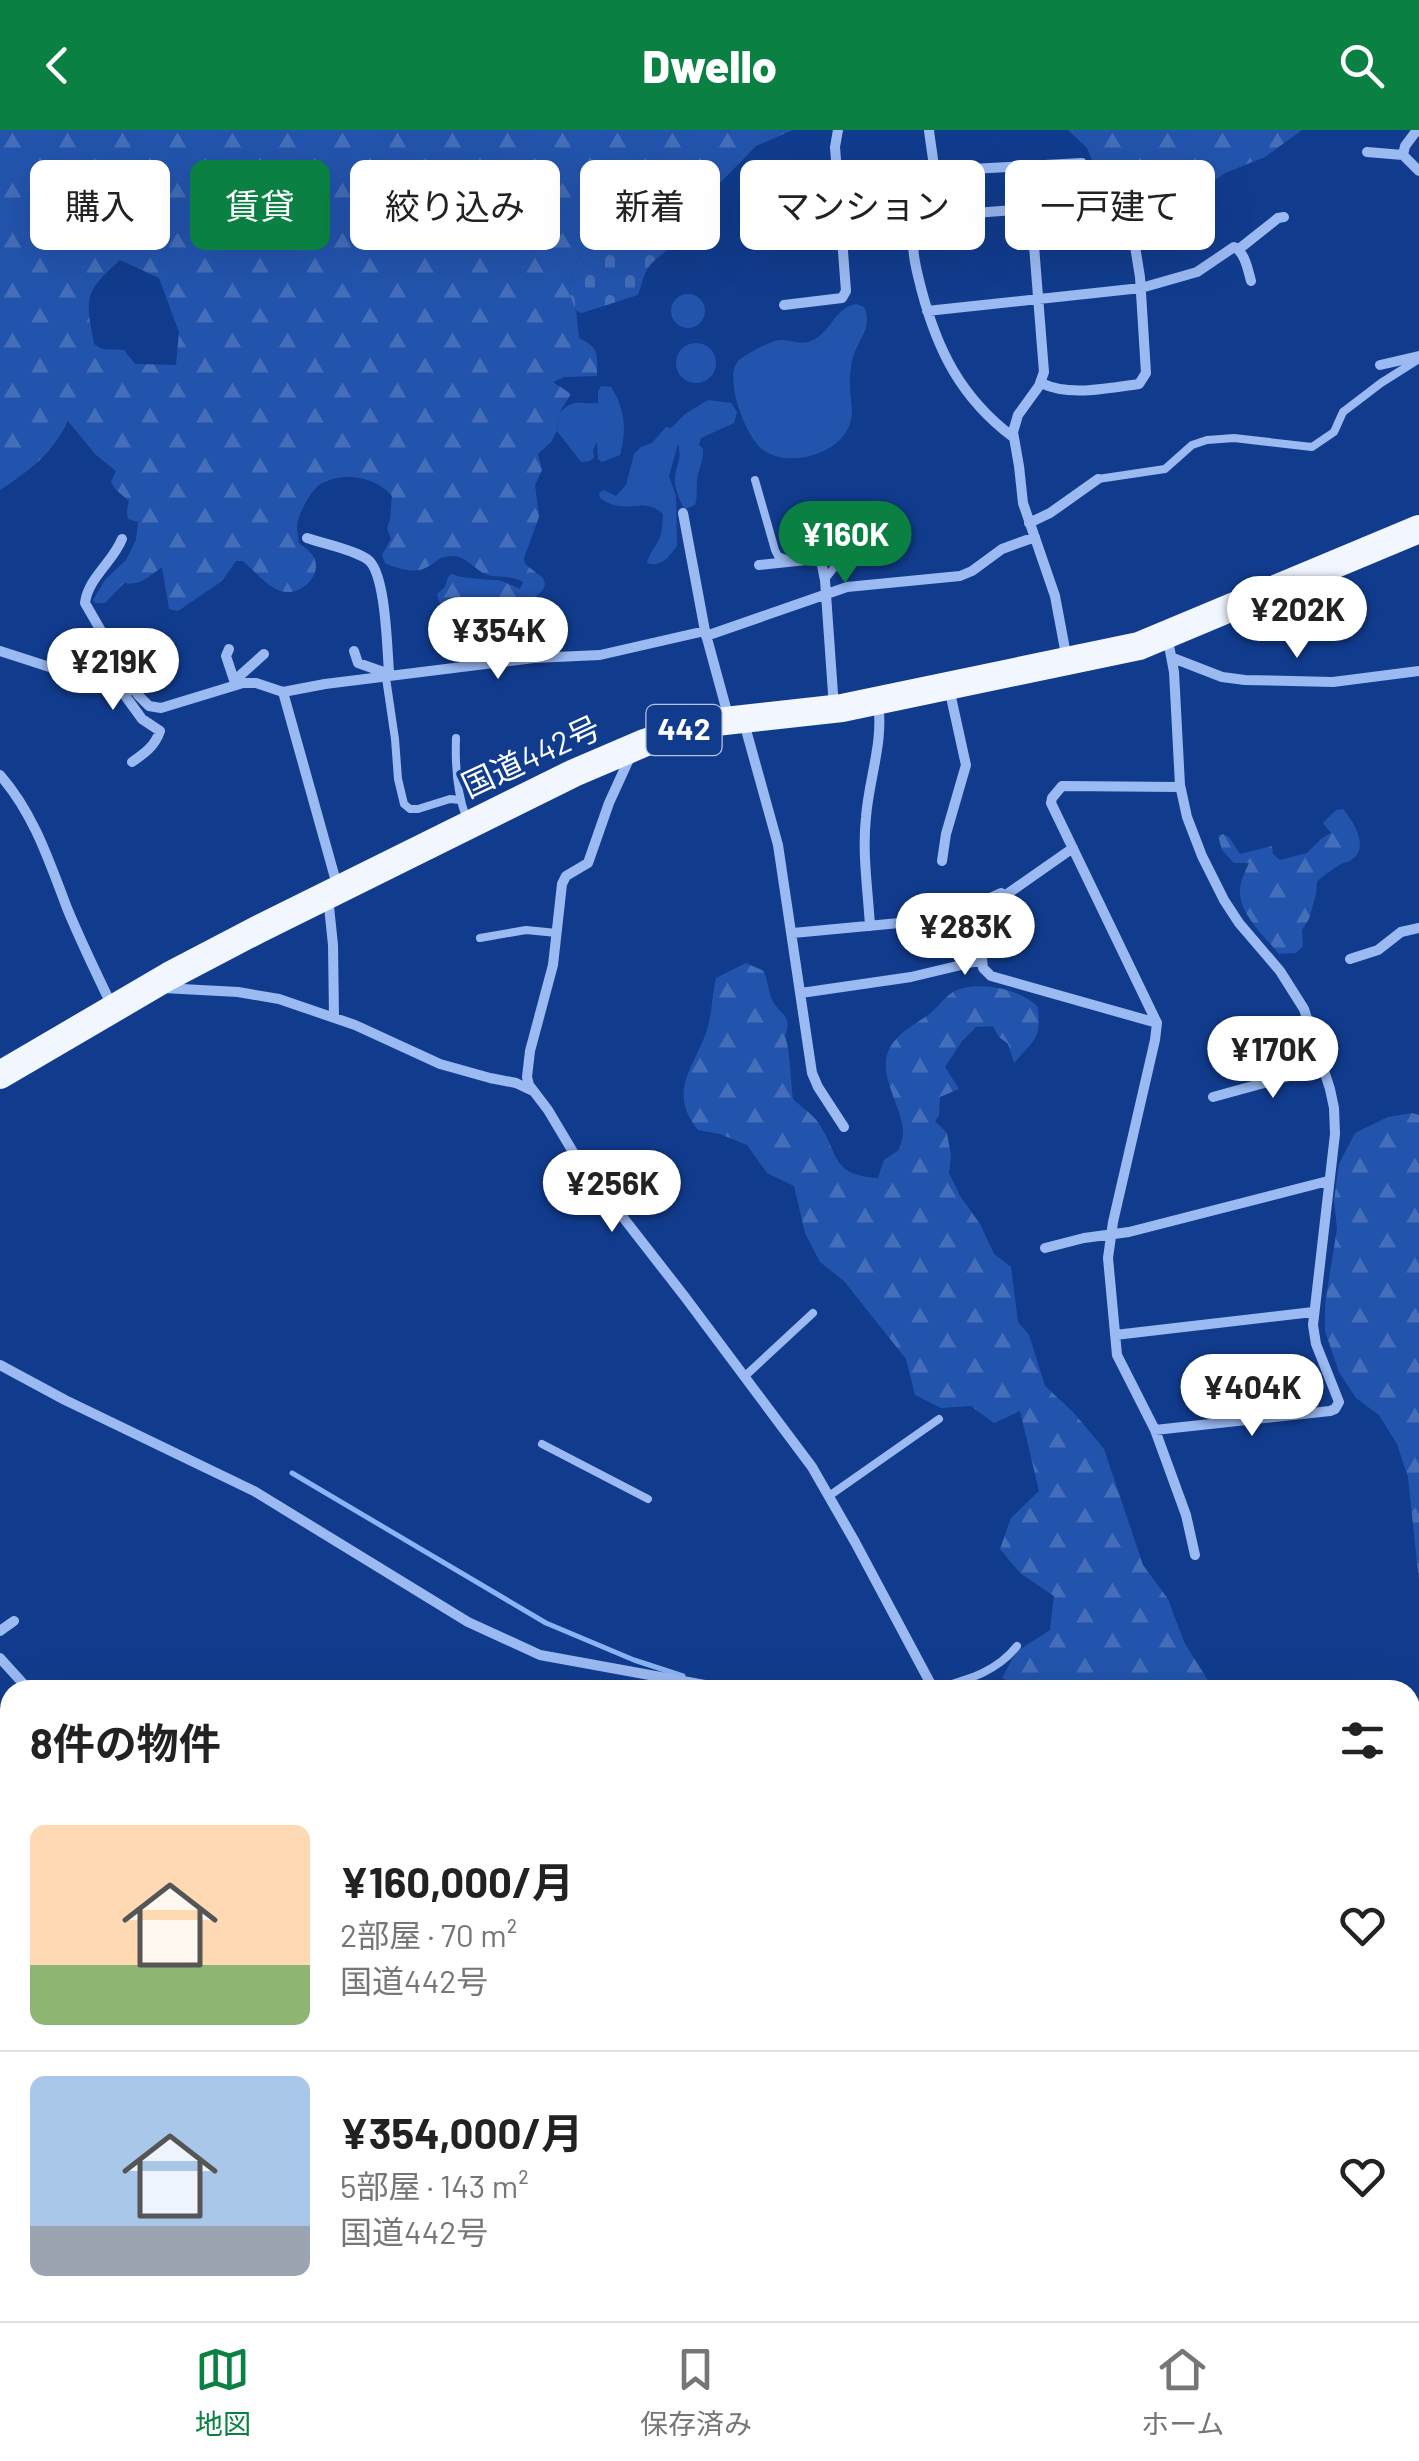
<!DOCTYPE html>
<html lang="ja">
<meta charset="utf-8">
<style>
body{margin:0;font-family:Barlow,"Noto Sans JP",sans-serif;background:#f2f2f2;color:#222;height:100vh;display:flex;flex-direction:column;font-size:38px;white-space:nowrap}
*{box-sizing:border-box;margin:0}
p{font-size:32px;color:#767676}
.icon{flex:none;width:55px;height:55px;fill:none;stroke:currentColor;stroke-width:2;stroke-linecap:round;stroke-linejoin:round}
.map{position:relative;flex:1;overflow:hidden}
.panel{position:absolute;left:0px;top:1550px;width:1420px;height:642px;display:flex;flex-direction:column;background:#fff;border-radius:30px 30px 0 0;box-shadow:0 10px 40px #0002}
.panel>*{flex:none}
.top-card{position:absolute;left:30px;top:30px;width:1360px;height:90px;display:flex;gap:20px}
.price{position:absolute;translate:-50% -85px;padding:0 22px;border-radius:35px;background:#fff;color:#222;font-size:32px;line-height:65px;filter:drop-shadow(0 2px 5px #0008)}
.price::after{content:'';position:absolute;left:50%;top:60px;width:30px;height:22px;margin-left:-15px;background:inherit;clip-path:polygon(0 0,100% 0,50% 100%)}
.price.active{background:#0b8043;color:#fff}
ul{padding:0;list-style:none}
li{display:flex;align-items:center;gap:30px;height:250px;padding:0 30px}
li+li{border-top:2px solid #e0e0e0}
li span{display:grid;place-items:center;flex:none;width:280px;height:200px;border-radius:15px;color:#555}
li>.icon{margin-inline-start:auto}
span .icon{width:120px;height:120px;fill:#fffc;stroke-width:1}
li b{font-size:42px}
h2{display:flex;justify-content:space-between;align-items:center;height:120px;padding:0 30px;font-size:42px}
.tag{padding:0 35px;border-radius:15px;background:#fff;box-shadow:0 10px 40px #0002;font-size:35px;line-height:90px}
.tag.active{background:#0b8043;color:#fff}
header{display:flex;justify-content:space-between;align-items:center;height:130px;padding:0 30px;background:#0b8043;color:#fff;font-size:45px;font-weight:800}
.tab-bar{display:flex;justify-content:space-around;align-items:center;height:140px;border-top:2px solid #e0e0e0;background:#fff;font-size:28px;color:#767676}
.tab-bar a{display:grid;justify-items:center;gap:5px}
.tab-bar .active{color:#0b8043}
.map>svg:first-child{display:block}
.green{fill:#2354ad}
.forest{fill:url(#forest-firs);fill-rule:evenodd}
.cemetery{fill:url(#cemetery-stones)}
.water{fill:url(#water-ripples);stroke:#8cb3f5;stroke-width:2.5}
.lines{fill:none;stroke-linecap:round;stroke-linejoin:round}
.stream{stroke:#8cb3f5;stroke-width:5}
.service{stroke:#9bbaf2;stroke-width:8}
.minor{stroke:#9bbaf2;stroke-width:10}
.trunk{stroke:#f2f6ff;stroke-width:28}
.labels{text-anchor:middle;stroke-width:8;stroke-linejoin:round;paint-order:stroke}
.shield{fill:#113c8e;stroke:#b8c4dd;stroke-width:2.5}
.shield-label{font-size:30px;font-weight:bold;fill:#fff}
.street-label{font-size:32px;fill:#fff;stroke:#113c8e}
</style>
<header><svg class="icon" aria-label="back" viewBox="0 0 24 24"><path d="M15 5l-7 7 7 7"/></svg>Dwello<svg class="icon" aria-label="search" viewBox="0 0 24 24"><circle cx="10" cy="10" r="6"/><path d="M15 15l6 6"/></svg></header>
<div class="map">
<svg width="1419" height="2191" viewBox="0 0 1419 2191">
<defs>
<pattern id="forest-firs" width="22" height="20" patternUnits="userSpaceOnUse" patternTransform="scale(2.5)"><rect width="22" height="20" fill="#2354ad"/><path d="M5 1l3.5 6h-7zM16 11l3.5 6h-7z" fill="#446eb9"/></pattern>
<pattern id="cemetery-stones" width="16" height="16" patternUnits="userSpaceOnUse" patternTransform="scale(2.5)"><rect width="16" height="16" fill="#2354ad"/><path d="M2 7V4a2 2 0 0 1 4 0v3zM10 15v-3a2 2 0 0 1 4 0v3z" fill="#446eb9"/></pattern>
<pattern id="water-ripples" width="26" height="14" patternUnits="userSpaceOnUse" patternTransform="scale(2.5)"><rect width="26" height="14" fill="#264684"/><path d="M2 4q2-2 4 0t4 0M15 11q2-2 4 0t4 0" fill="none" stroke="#476296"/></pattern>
</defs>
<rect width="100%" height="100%" fill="#113c8e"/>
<path class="green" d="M671 181a17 17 0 1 1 34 0a17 17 0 1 1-34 0Z
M 856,174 L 864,177 C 873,197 859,208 853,227 C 851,236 849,248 850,258 C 850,271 855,282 849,296 C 838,325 788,338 763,320 C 746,308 722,246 739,230 C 746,224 772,210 781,210 C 792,210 799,215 811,211 C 832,202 834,178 856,174 Z
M676 233a20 20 0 1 1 40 0a20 20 0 1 1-40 0Z
M 601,256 L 611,257 C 625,278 627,301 620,325 L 602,332 L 598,329 L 597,312 L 593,320 L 594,328 L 590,331 L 581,332 L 557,301 L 559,283 C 576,267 578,275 598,273 L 598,262 Z
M 708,270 L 731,273 L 737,282 L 734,293 L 701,308 L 699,315 L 703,319 C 704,331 698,339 697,351 C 696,360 698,366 695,375 L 684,380 C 680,370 674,358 675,347 C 677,331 682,331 678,314 L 669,346 L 676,366 L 677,416 C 669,426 662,438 647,433 C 649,424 653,421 657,413 C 663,404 662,394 663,384 C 643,365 626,387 600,368 L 599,363 L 604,360 L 616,366 L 626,355 L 634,324 L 641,317 L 652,313 L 666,297 L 671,298 L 685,284 Z"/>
<path class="forest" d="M 0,0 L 793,0 L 756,16 L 721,52 L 676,89 L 647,108 L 628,114 L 610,114 L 580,127 L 572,142 L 569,163 L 576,181 L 579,208 C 600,218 597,225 597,246 L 564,247 L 553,252 L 571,264 L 559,283 L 557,301 L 551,312 L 538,324 L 542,340 L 535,355 L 539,387 L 524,428 L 525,434 L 543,448 L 545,454 L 543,460 L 536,466 L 537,472 L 532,478 C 513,476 493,485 477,474 L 469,478 L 463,475 L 448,479 L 440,475 L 437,464 L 445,457 L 448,447 L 452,444 C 464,449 481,449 495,450 C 503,450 512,456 520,459 L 523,452 C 511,444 498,449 485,444 C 473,438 465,425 451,426 C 438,426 434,435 423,439 C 411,443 395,438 385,433 L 382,425 L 391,409 L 387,398 L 390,390 L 392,366 C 375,346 342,341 319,355 C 310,362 297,386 297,397 C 297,402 298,407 299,413 C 305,418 313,423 315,430 C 321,448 298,467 281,461 C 267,457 254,440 243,431 L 236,431 L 222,451 L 178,481 L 169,479 L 162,437 C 151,445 139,457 124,453 L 105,473 L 95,473 L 93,470 L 105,450 L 126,430 L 136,410 L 138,392 L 128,389 L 127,381 L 129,371 L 116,360 L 111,352 L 116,341 L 95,324 L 68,291 C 53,323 29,341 0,360 ZM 120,130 L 159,148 L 179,202 L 176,235 L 135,234 L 124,220 L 102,219 L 94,214 C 85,166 84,163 120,130 Z
M 1068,0 L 1302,0 L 1265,27 L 1225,43 L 1192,67 L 1160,70 L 1148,67 L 1138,75 L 1110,73 L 1087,18 Z
M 1343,679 C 1354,692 1370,718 1351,730 C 1349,732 1346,732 1343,733 C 1337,736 1322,746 1317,752 L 1316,764 L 1309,789 L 1302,800 L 1303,816 L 1296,823 L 1279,824 C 1266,808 1241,785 1240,764 C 1239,753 1245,742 1249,733 L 1234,733 L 1222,720 L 1218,706 L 1223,704 L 1229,707 L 1240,724 L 1272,716 L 1273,724 L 1280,730 L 1307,723 L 1322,708 L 1331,703 L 1323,693 L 1336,680 Z
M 746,833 L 764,841 C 767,849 768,859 771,867 C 777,885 794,883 785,906 C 791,925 790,948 793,969 C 800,976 811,983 817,991 C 840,1023 829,1045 878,1048 L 884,1030 L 899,1020 C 901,1013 904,1005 903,998 C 900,975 879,945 888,922 C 895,904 914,895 928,885 C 938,878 945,865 957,860 C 981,851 1020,859 1038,877 C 1041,910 1035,909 1014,933 L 1008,914 L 998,906 L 993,896 L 976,897 L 962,911 L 945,937 L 959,959 L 940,967 L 939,986 L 935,991 L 947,1003 L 951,1026 L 949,1043 L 960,1066 L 980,1094 L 994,1124 L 1011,1137 L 1018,1192 L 1029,1205 L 1045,1256 L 1074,1283 L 1104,1319 L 1143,1435 L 1168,1469 L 1184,1512 L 1214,1560 L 1028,1560 L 1002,1548 L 1016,1522 L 1050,1500 L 1054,1466 L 1020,1443 L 1000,1419 L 1011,1388 L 1039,1361 L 1020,1281 L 994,1293 L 971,1276 L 941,1278 L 915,1265 L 906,1229 L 844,1151 L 820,1132 L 805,1103 L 794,1056 L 767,1043 L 747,1015 L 720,1004 L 698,1000 C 668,963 692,940 706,903 C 712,887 712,865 716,848 Z
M 1412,983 L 1419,985 L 1419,1451 L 1408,1347 L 1397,1314 L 1379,1285 L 1356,1268 L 1339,1242 L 1325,1201 L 1325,1175 L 1337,1098 L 1334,1070 L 1339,1034 L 1355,1003 L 1388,987 Z
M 1410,1568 L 1419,1568 L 1419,1653 L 1410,1653 Z
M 1410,1729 L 1419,1729 L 1419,2191 L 947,2191 L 957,2182 L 1410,2182 L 1410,1964 L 1413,1958 L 1410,1951 Z"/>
<path class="cemetery" d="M 676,89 C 682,116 664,120 650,135 C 644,143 641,156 638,165 L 582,183 L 576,181 L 569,163 L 572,142 L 580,127 L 610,114 L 628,114 L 647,108 Z"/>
<path class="water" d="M 0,1684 L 10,1696 L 10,2017 L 0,2000 Z
M 285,2183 L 292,2191 L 105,2191 L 99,2183 Z"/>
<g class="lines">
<path class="stream" d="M 292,1343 L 546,1493 L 634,1530 L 683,1546 L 677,1560"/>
<path class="service" d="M 1098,349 L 1165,339 L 1192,315 L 1207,310 L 1234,308 L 1312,317 L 1334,302 L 1343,282 L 1381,253 L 1419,229
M 755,350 L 775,420 L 778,426 L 788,430
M 825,449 L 857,409
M 386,548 L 395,609 L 398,649 L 404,674 L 410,679 L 418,679 L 450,669 L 460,670
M 456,608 C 455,634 457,663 466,687
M 480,808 L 526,800 L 557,803
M 744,1247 L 813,1183
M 542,1314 L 648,1369
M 829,1366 L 939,1289
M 934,1559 C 966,1550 996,1543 1017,1516"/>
<path class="minor" d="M 929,0 C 931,21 939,50 931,70 C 927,81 916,92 914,104 C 911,121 917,142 921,158 C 937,220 961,268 1013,307
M 1417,0 L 1405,16 L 1403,25 L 1419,41
M 1367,22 L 1403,25
M 933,41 L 1082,33 L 1098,59 L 1105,77
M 1031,78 L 1044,242 L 1039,256 L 1018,285 L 1013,302 L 1019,336 L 1023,373 L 1055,466 L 1067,530
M 772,87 L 839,82
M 840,93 L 1097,74 L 1103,76 L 1134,110 L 1140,147 L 1146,243 L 1139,254 C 1107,258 1070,267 1041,253
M 1239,119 L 1278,88 L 1284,87
M 784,175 L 842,168 L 846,161 L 835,17 L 838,0
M 927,181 L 1141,158 L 1197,142 L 1234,117 C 1245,122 1248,140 1251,151
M 1380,235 L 1419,226
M 683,383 L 705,501 L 729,589
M 1029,393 L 1050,383 L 1098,349
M 307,408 C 324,414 352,419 367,429 C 386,441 387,519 389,542
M 122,409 C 113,432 88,448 85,473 L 138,565 L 149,576 L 161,578 L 243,553 L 256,553 L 283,562 L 337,755
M 759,435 L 816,429 L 821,431 L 825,450 L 834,578
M 533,472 L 546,527
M 1167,505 L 1174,542 L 1180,655 L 1187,687 L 1202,726 L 1224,770 L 1239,793 L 1280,841 L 1304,879 L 1330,959 L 1334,978 L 1335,1004 L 1313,1195 L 1316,1214 L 1339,1272 L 1335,1279 L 1330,1281 L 1155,1300 L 1117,1225 L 1108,1128 L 1113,1092 L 1155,910 L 1157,893 L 1051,673 L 1052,668 L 1062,656 L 1180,657
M 706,506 L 847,457 L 960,446 L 972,441 L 1002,419 L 1035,407
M 229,519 L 226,526 L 235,553
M 0,521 L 62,541 L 75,540 L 115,527
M 354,521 L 358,533 L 392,545
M 1173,528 L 1222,547 L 1245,550 L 1333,552 L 1419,541
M 235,550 L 264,524
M 129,551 L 126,567 L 142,589 L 160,601 C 155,616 145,623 132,632
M 283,562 L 325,554 L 534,528 L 600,525 L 705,501
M 743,589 L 778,715 L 812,943 L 818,957 L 844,997
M 630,627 L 609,673 L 588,733 L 566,746 L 562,754 L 553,835 L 530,921 L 527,947 L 529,955 L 548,980 L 576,1027 L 685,1167 L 812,1337 L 855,1412 L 934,1560
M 0,645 C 34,684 49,731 67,778 C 81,812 97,845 113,878
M 1073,718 L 980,783 L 978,792 L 983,838 L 991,846 L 1157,893
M 942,731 L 946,704 L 966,635 L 949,558
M 328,767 L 333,815 L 334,887
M 870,796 C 868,761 862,723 866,687 C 869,648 884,612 878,572
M 793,803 L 942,789 L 1001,763
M 1350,829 L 1378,820 L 1401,802 L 1419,798
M 163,858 L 238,862 L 279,869 L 355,895 L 440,934 L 490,948 L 516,953 L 533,961
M 801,863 L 911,847 L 982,830
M 1213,967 L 1322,937
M 1045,1118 L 1084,1108 L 1129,1102 L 1328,1051
M 1115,1205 L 1313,1182
M 0,1235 L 65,1270 L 254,1361 L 468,1492 L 540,1525 L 732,1560
M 1155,1300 L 1186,1385 L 1195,1425
M 0,1501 L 14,1491
M 0,1528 L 29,1560
M 0,1586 L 10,1599
M 0,2175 L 10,2191
M 389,2182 L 394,2191
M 433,2182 L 438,2191
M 706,2182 L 709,2191
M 806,2191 L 814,2182"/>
<path class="trunk" d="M 0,945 L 169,846 L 259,799 L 574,643 L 644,613 L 707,593 L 842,578 L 1139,516 L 1419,399"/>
</g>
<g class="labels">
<rect class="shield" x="646.5" y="575" width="75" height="50" rx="8"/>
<g class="shield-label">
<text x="684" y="610">442</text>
</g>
<g class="street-label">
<text transform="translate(531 627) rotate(-25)" y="11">国道442号</text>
</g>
</g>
</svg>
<b class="price active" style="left:845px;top:456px">¥160K</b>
<b class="price" style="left:1297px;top:531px">¥202K</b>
<b class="price" style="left:498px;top:552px">¥354K</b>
<b class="price" style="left:113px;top:583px">¥219K</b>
<b class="price" style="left:965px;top:848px">¥283K</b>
<b class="price" style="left:1273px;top:971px">¥170K</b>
<b class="price" style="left:612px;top:1105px">¥256K</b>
<b class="price" style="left:1252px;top:1309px">¥404K</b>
<div class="top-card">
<a class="tag">購入</a>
<a class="tag active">賃貸</a>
<a class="tag">絞り込み</a>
<a class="tag">新着</a>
<a class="tag">マンション</a>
<a class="tag">一戸建て</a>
</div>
<section class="panel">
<h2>8件の物件<svg class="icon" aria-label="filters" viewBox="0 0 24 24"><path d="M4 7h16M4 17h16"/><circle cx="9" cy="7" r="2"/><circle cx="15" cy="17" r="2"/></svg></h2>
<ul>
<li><span style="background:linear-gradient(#ffd9b3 70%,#8fb573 0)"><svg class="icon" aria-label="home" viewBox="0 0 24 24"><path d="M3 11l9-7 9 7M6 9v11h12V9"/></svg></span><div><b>¥160,000/月</b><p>2部屋 · 70 m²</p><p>国道442号</p></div><svg class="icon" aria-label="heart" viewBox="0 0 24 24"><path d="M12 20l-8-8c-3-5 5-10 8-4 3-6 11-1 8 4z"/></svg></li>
<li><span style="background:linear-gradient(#a9c7e8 75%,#9aa5b1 0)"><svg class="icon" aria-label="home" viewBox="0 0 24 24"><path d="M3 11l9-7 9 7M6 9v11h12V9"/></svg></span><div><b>¥354,000/月</b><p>5部屋 · 143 m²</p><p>国道442号</p></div><svg class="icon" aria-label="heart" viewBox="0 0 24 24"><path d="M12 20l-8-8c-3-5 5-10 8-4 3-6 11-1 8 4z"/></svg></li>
</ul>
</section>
</div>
<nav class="tab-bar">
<a class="active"><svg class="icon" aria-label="map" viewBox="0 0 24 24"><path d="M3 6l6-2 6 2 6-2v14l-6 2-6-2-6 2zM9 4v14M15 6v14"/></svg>地図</a>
<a><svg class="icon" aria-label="saved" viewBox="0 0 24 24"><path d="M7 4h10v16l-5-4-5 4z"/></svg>保存済み</a>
<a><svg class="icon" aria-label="home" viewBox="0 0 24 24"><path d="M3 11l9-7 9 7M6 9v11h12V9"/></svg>ホーム</a>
</nav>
